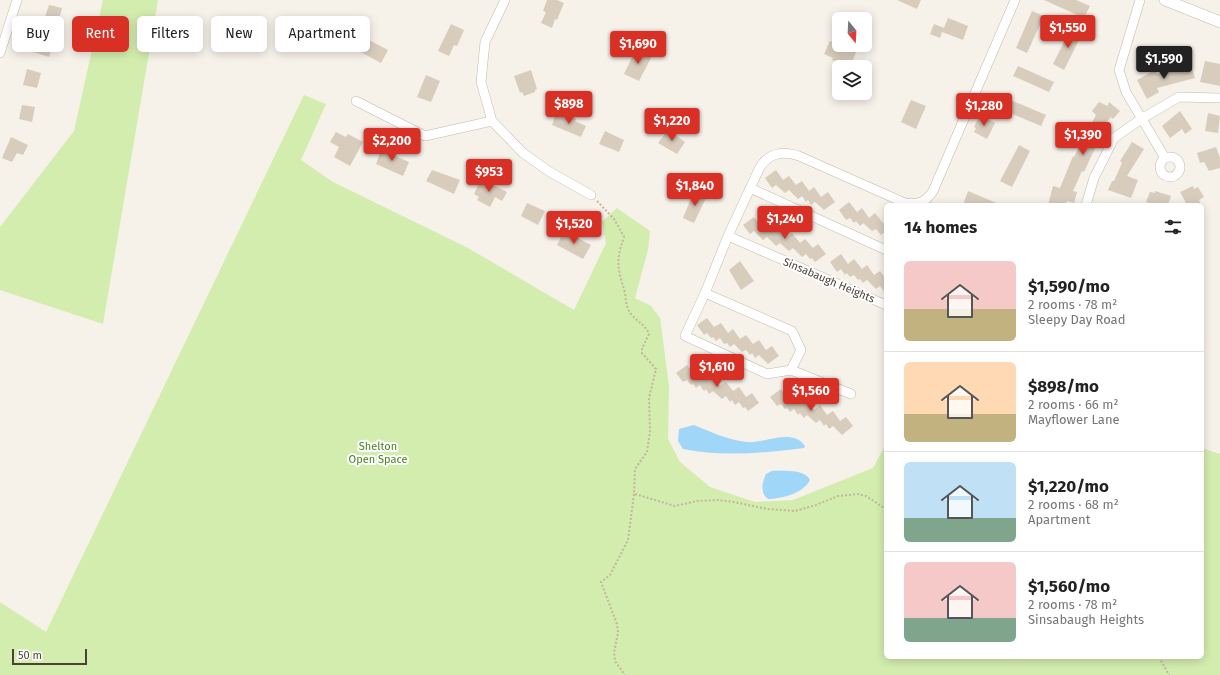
<!DOCTYPE html>
<meta charset="utf-8">
<style>
body{margin:0;font-family:"Fira Sans",sans-serif;background:#f2f2f2;color:#222;height:100vh;display:flex;flex-direction:column;font-size:15px;white-space:nowrap}
*{box-sizing:border-box;margin:0}
p{font-size:13px;color:#767676}
.icon{flex:none;width:22px;height:22px;fill:none;stroke:currentColor;stroke-width:2;stroke-linecap:round;stroke-linejoin:round}
.map{position:relative;flex:1;overflow:hidden}
.drawer{position:absolute;left:884px;top:203px;width:320px;height:456px;display:flex;flex-direction:column;background:#fff;border-radius:6px;box-shadow:0 2px 10px #0003}
.drawer>*{flex:none}
.top-card{position:absolute;left:12px;top:16px;width:380px;height:36px;display:flex;gap:8px}
.needle{width:26px;rotate:162deg}
.fabs{position:absolute;left:832px;top:12px;display:grid;gap:8px}
.fabs a{display:grid;place-items:center;width:40px;height:40px;border-radius:6px;background:#fff;box-shadow:0 2px 10px #0003;font-size:20px}
.scale{position:absolute;left:12px;bottom:10px;width:75px;box-sizing:border-box;padding-left:4px;border:2px solid #4a4236;border-top:0;font-size:11px;line-height:14px;white-space:nowrap;color:#4a4236;-webkit-text-stroke:3px #fff;paint-order:stroke}
.price{position:absolute;translate:-50% -34px;padding:0 9px;border-radius:4px;background:#d93025;color:#fff;font-size:13px;line-height:26px;filter:drop-shadow(0 1px 2px #0008)}
.price::after{content:'';position:absolute;left:50%;top:24px;width:12px;height:9px;margin-left:-6px;background:inherit;clip-path:polygon(0 0,100% 0,50% 100%)}
.price.selected{background:#222;color:#fff}
ul{padding:0;list-style:none}
li{display:flex;align-items:center;gap:12px;height:100px;padding:0 20px}
li+li{border-top:1px solid #e0e0e0}
li span{display:grid;place-items:center;flex:none;width:112px;height:80px;border-radius:6px;color:#555}
li>.icon{margin-inline-start:auto}
span .icon{width:48px;height:48px;fill:#fffc;stroke-width:1}
li b{font-size:17px}
h2{display:flex;justify-content:space-between;align-items:center;height:48px;padding:0 20px;font-size:17px}
.pill{padding:0 14px;border-radius:6px;background:#fff;box-shadow:0 2px 10px #0003;font-size:14px;line-height:36px}
.pill.selected{background:#d93025;color:#fff}
.map>svg:first-child{display:block}
.green{fill:#d2edae}
.water{fill:#a0d6f7}
.building{fill:#d8cdbd}
.lines{fill:none;stroke-linecap:round;stroke-linejoin:round}
.minor-casing{stroke:#c2b9aa;stroke-width:10}
.tertiary-casing{stroke:#c2b9aa;stroke-width:12}
.path{stroke:#c5b59a;stroke-width:2;stroke-dasharray:2 2;stroke-linecap:butt}
.minor{stroke:#fff;stroke-width:9}
.tertiary{stroke:#fff;stroke-width:11}
.labels{text-anchor:middle;stroke-width:4;stroke-linejoin:round;paint-order:stroke}
.street-label{font-size:11px;fill:#4a4236;stroke:#fff}
.park-label{font-size:11px;fill:#4a8223;stroke:#fff}
</style>
<div class="map">
<svg width="1220" height="675" viewBox="0 0 1220 675">
<rect width="100%" height="100%" fill="#f6f1e9"/>
<path class="green" d="M 103,0 L 158,0 L 103,324 L 0,290 L 0,227 L 74,131 Z
M 304,95 L 326,104 L 301,160 L 333,182 L 468,248 L 574,310 L 606,243 L 602,222 L 617,208 L 650,231 L 648,250 L 635,298 L 651,306 L 660,318 L 669,386 L 668,439 L 680,462 L 710,487 L 755,502 L 793,500 L 873,468 L 886,444 L 886,657 L 1202,657 L 1202,448 L 1220,454 L 1220,675 L 0,675 L 0,602 L 46,632 Z"/>
<path class="water" d="M 694,425 C 711,432 728,440 747,442 C 763,444 793,427 805,446 L 804,448 C 765,453 721,457 683,449 L 678,441 L 679,429 Z
M 772,471 C 782,471 805,469 810,480 C 804,493 781,499 768,499 C 760,493 762,482 766,474 Z"/>
<path class="building" d="M 547,0 L 557,0 L 564,3 L 557,20 L 555,19 L 552,28 L 541,23 L 546,12 L 543,11 Z
M 897,0 L 921,0 L 917,9 Z
M 1044,0 L 1076,0 L 1090,6 L 1084,18 Z
M 49,5 L 62,8 L 58,24 L 44,20 Z
M 1032,11 L 1044,16 L 1027,53 L 1016,48 Z
M 948,18 L 968,26 L 963,40 L 942,32 L 940,38 L 930,34 L 934,24 L 944,28 Z
M 451,24 L 464,30 L 457,46 L 454,45 L 449,56 L 438,51 Z
M 1071,28 L 1082,34 L 1064,70 L 1053,64 Z
M 39,35 L 54,40 L 49,57 L 33,52 Z
M 361,36 L 388,50 L 381,63 L 355,49 Z
M 830,41 L 856,52 L 850,67 L 832,60 L 833,58 L 824,54 Z
M 636,49 L 652,56 L 639,81 L 624,74 Z
M 1205,61 L 1220,64 L 1220,86 L 1200,82 Z
M 1191,65 L 1195,78 L 1157,88 L 1159,92 L 1147,99 L 1137,80 L 1155,70 L 1157,74 Z
M 1018,66 L 1054,82 L 1049,92 L 1013,76 Z
M 27,69 L 41,73 L 37,88 L 23,85 Z
M 531,70 L 537,89 L 535,90 L 535,92 L 524,96 L 522,92 L 520,93 L 514,76 Z
M 426,75 L 440,81 L 431,102 L 417,97 Z
M 1008,99 L 1046,115 L 1041,126 L 1003,110 Z
M 911,100 L 926,106 L 916,129 L 901,122 Z
M 1099,102 L 1108,106 L 1109,102 L 1120,111 L 1113,119 L 1111,117 L 1099,132 L 1104,134 L 1099,145 L 1097,144 L 1084,172 L 1082,171 L 1073,191 L 1077,192 L 1074,203 L 1067,201 L 1066,205 L 1048,205 L 1053,186 L 1060,188 L 1073,156 L 1074,157 L 1096,115 L 1092,111 Z
M 22,105 L 35,107 L 32,122 L 19,119 Z
M 1180,111 L 1192,129 L 1185,134 L 1182,129 L 1170,138 L 1162,126 Z
M 556,113 L 565,117 L 566,114 L 576,119 L 575,121 L 586,126 L 581,137 L 552,125 Z
M 1208,113 L 1220,116 L 1218,133 L 1205,131 Z
M 980,115 L 995,123 L 987,139 L 974,132 L 976,128 L 974,127 Z
M 668,130 L 685,142 L 677,154 L 658,143 Z
M 605,131 L 624,140 L 619,152 L 599,144 Z
M 336,132 L 346,137 L 348,134 L 363,142 L 350,166 L 334,157 L 339,147 L 330,142 Z
M 11,137 L 28,145 L 23,155 L 17,153 L 12,162 L 2,158 Z
M 1132,142 L 1144,149 L 1127,176 L 1138,180 L 1131,198 L 1108,190 L 1112,181 L 1114,181 L 1122,163 L 1120,161 Z
M 1019,145 L 1030,151 L 1012,187 L 1000,181 Z
M 382,147 L 392,151 L 391,154 L 409,162 L 403,176 L 376,164 Z
M 1216,147 L 1220,158 L 1220,168 L 1209,171 L 1204,162 L 1200,163 L 1197,153 Z
M 432,170 L 460,180 L 454,194 L 426,181 Z
M 776,170 L 783,180 L 789,176 L 796,185 L 802,181 L 809,191 L 814,187 L 821,197 L 828,192 L 835,202 L 824,210 L 815,202 L 811,205 L 808,200 L 806,202 L 802,196 L 798,199 L 789,190 L 785,193 L 776,185 L 772,188 L 765,178 Z
M 481,179 L 507,192 L 502,201 L 495,197 L 490,207 L 477,200 L 479,197 L 474,194 Z
M 1193,186 L 1194,189 L 1198,187 L 1204,197 L 1199,200 L 1201,205 L 1187,205 L 1180,192 Z
M 694,191 L 707,196 L 694,223 L 683,218 Z
M 968,191 L 1001,205 L 963,205 Z
M 1155,191 L 1171,196 L 1168,205 L 1155,205 L 1146,202 L 1150,192 L 1155,193 Z
M 849,202 L 857,212 L 862,208 L 869,218 L 875,213 L 883,223 L 886,221 L 886,231 L 881,235 L 876,229 L 872,231 L 863,223 L 860,226 L 856,221 L 854,223 L 850,218 L 846,220 L 839,210 Z
M 527,203 L 545,211 L 538,225 L 521,216 Z
M 754,217 L 761,226 L 766,222 L 774,232 L 779,227 L 787,237 L 792,233 L 800,243 L 805,239 L 813,248 L 818,244 L 826,254 L 815,262 L 812,258 L 810,259 L 806,254 L 802,257 L 793,248 L 789,251 L 780,243 L 776,246 L 767,237 L 763,240 L 754,231 L 750,234 L 743,225 Z
M 564,231 L 591,245 L 583,259 L 557,245 Z
M 841,254 L 848,264 L 854,259 L 862,269 L 867,265 L 874,275 L 880,271 L 886,279 L 886,294 L 880,286 L 876,289 L 867,280 L 863,283 L 860,279 L 858,280 L 854,275 L 850,277 L 847,273 L 845,275 L 841,269 L 837,272 L 830,262 Z
M 740,261 L 754,281 L 741,290 L 729,270 Z
M 707,318 L 714,327 L 721,323 L 728,333 L 733,329 L 740,339 L 746,335 L 753,344 L 759,340 L 766,350 L 772,346 L 779,356 L 768,364 L 759,355 L 755,358 L 752,353 L 750,355 L 746,350 L 742,352 L 734,344 L 730,347 L 727,343 L 724,344 L 720,338 L 716,341 L 713,337 L 711,338 L 707,333 L 704,335 L 697,325 Z
M 687,365 L 694,374 L 701,370 L 708,380 L 713,376 L 720,386 L 726,382 L 733,391 L 739,387 L 746,397 L 752,393 L 759,403 L 748,411 L 745,407 L 743,408 L 739,402 L 735,405 L 732,400 L 730,402 L 726,396 L 722,399 L 713,391 L 709,394 L 706,389 L 704,391 L 700,385 L 696,388 L 693,384 L 691,385 L 687,380 L 683,382 L 676,373 Z
M 781,389 L 788,398 L 794,394 L 802,404 L 807,400 L 814,410 L 820,405 L 827,415 L 833,411 L 840,421 L 846,417 L 853,426 L 842,435 L 833,426 L 829,429 L 826,424 L 824,426 L 820,420 L 816,423 L 807,415 L 804,418 L 800,413 L 798,415 L 794,409 L 790,412 L 787,408 L 785,409 L 781,404 L 777,406 L 770,397 Z"/>
<g class="lines">
<defs>
<path id="minor" d="M 505,0 L 485,42 L 481,82 L 492,121 L 523,153 L 550,172 L 591,195
M 1140,0 L 1119,70 L 1126,92 L 1165,158
M 0,53 L 17,0
M 356,101 L 425,136 L 492,121
M1160 167a10 10 0 1 1 20 0a10 10 0 1 1-20 0Z
M 750,188 L 886,250
M 1086,205 L 1094,178 L 1114,138 L 1141,119 L 1179,97 L 1220,98
M 728,236 L 886,305
M 705,293 L 728,236 L 760,167 C 770,152 783,151 799,156 L 905,203 C 918,205 926,202 933,191 L 1015,0
M 705,293 L 792,331 L 801,350 L 791,370 L 767,374 L 685,336 Z
M 791,370 L 851,394"/>
<path id="tertiary" d="M 1165,0 L 1220,22"/>
</defs>
<use href="#minor" class="minor-casing"/>
<use href="#tertiary" class="tertiary-casing"/>
<path class="path" d="M 597,201 L 614,219 L 624,237 C 615,263 618,268 625,293 C 626,300 626,308 631,314 C 637,322 645,324 649,334 L 642,349 L 642,353 L 656,369 L 649,398 L 650,431 L 647,452 L 635,469 L 634,494 L 628,540 L 610,575 L 601,582 L 617,624 L 618,632 L 614,653 L 615,661 L 625,675
M 635,494 L 675,506 L 697,501 L 718,500 L 734,502 L 767,509 L 795,511 L 816,505 L 838,496 L 858,494 L 866,496 L 886,509
M 1159,657 L 1169,675"/>
<use href="#minor" class="minor"/>
<use href="#tertiary" class="tertiary"/>
</g>
<g class="labels">
<g class="street-label">
<text transform="translate(829 280) rotate(23)" y="4">Sinsabaugh Heights</text>
</g>
<g class="park-label">
<text x="378" y="450">Shelton<tspan x="378" dy="13">Open Space</tspan></text>
</g>
</g>
</svg>
<div class="fabs">
<a><svg class="needle" viewBox="-14 -14 28 28"><path d="M0-13l5 13h-10z" fill="#e53935"/><path d="M0 13l5-13h-10z" fill="#767676"/></svg></a>
<a><svg class="icon" aria-label="layers" viewBox="0 0 24 24"><path d="M12 4l9 5-9 5-9-5zM3 14l9 5 9-5"/></svg></a>
</div>
<div class="scale">50 m</div>
<b class="price" style="left:1068px;top:49px">$1,550</b>
<b class="price" style="left:638px;top:65px">$1,690</b>
<b class="price selected" style="left:1164px;top:80px">$1,590</b>
<b class="price" style="left:569px;top:125px">$898</b>
<b class="price" style="left:984px;top:127px">$1,280</b>
<b class="price" style="left:672px;top:142px">$1,220</b>
<b class="price" style="left:1083px;top:156px">$1,390</b>
<b class="price" style="left:392px;top:162px">$2,200</b>
<b class="price" style="left:489px;top:193px">$953</b>
<b class="price" style="left:695px;top:207px">$1,840</b>
<b class="price" style="left:785px;top:240px">$1,240</b>
<b class="price" style="left:574px;top:245px">$1,520</b>
<b class="price" style="left:717px;top:388px">$1,610</b>
<b class="price" style="left:811px;top:412px">$1,560</b>
<div class="top-card">
<a class="pill">Buy</a>
<a class="pill selected">Rent</a>
<a class="pill">Filters</a>
<a class="pill">New</a>
<a class="pill">Apartment</a>
</div>
<section class="drawer">
<h2>14 homes<svg class="icon" aria-label="filters" viewBox="0 0 24 24"><path d="M4 7h16M4 17h16"/><circle cx="9" cy="7" r="2"/><circle cx="15" cy="17" r="2"/></svg></h2>
<ul>
<li><span style="background:linear-gradient(#f6c9c9 60%,#c2b280 0)"><svg class="icon" aria-label="home" viewBox="0 0 24 24"><path d="M3 11l9-7 9 7M6 9v11h12V9"/></svg></span><div><b>$1,590/mo</b><p>2 rooms · 78 m²</p><p>Sleepy Day Road</p></div></li>
<li><span style="background:linear-gradient(#ffd9b3 65%,#c2b280 0)"><svg class="icon" aria-label="home" viewBox="0 0 24 24"><path d="M3 11l9-7 9 7M6 9v11h12V9"/></svg></span><div><b>$898/mo</b><p>2 rooms · 66 m²</p><p>Mayflower Lane</p></div></li>
<li><span style="background:linear-gradient(#bfe0f5 70%,#7fa58c 0)"><svg class="icon" aria-label="home" viewBox="0 0 24 24"><path d="M3 11l9-7 9 7M6 9v11h12V9"/></svg></span><div><b>$1,220/mo</b><p>2 rooms · 68 m²</p><p>Apartment</p></div></li>
<li><span style="background:linear-gradient(#f6c9c9 70%,#7fa58c 0)"><svg class="icon" aria-label="home" viewBox="0 0 24 24"><path d="M3 11l9-7 9 7M6 9v11h12V9"/></svg></span><div><b>$1,560/mo</b><p>2 rooms · 78 m²</p><p>Sinsabaugh Heights</p></div></li>
</ul>
</section>
</div>
